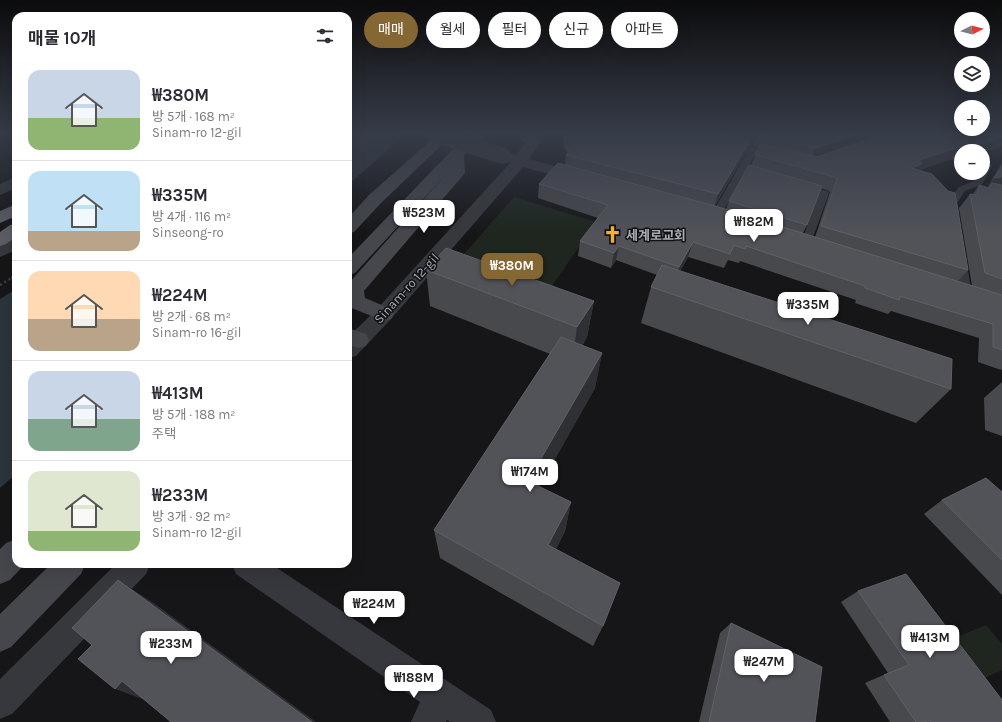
<!DOCTYPE html>
<html lang="ko">
<meta charset="utf-8">
<style>
body{margin:0;font-family:Karla,"Noto Sans KR",sans-serif;background:#f2f2f3;color:#2b2b33;height:100vh;display:flex;flex-direction:column;font-size:15px;white-space:nowrap}
*{box-sizing:border-box;margin:0}
p{font-size:13px;color:#7c7c81}
.icon{flex:none;width:22px;height:22px;fill:none;stroke:currentColor;stroke-width:2;stroke-linecap:round;stroke-linejoin:round}
.map{position:relative;flex:1;overflow:hidden}
.drawer{position:absolute;left:12px;top:12px;width:340px;height:556px;display:flex;flex-direction:column;background:#fff;border-radius:12px;box-shadow:0 4px 16px #0002}
.drawer>*{flex:none}
.banner{position:absolute;left:364px;top:12px;width:380px;height:36px;display:flex;gap:8px}
.needle{width:26px;rotate:84deg}
.tools{position:absolute;left:954px;top:12px;display:grid;gap:8px}
.tools a{display:grid;place-items:center;width:36px;height:36px;border-radius:50%;background:#fff;box-shadow:0 4px 16px #0002;font-size:20px}
.price{position:absolute;translate:-50% -34px;padding:0 9px;border-radius:8px;background:#fff;color:#222;font-size:13px;line-height:26px;filter:drop-shadow(0 1px 2px #0008)}
.price::after{content:'';position:absolute;left:50%;top:24px;width:12px;height:9px;margin-left:-6px;background:inherit;clip-path:polygon(0 0,100% 0,50% 100%)}
.price.selected{background:#856733;color:#fff}
ul{padding:0;list-style:none}
li{display:flex;align-items:center;gap:12px;height:100px;padding:0 16px}
li+li{border-top:1px solid #e1e1e2}
li span{display:grid;place-items:center;flex:none;width:112px;height:80px;border-radius:12px;color:#555}
li>.icon{margin-inline-start:auto}
span .icon{width:48px;height:48px;fill:#fffc;stroke-width:1}
li b{font-size:17px}
h2{display:flex;justify-content:space-between;align-items:center;height:48px;padding:0 16px;font-size:17px}
.tag{padding:0 14px;border-radius:18px;background:#fff;box-shadow:0 4px 16px #0002;font-size:14px;line-height:36px}
.tag.selected{background:#856733;color:#fff}
.map>svg:first-child{display:block}
.green{fill:#1e261f}
.water{fill:#2c353c}
.lines{fill:none;stroke-linecap:round;stroke-linejoin:round}
.path-far1{stroke:#3d3f44;stroke-width:2;stroke-dasharray:1.5 2.5;stroke-linecap:butt}
.path{stroke:#3d3f44;stroke-width:2.5;stroke-dasharray:2 3;stroke-linecap:butt}
.service{fill:#37383d;fill-rule:evenodd}
.minor{fill:#37383d;fill-rule:evenodd}
.secondary{fill:#45474d;fill-rule:evenodd}
.trunk{fill:#5b5e65;fill-rule:evenodd}
.minor-bridge{stroke:#37383d;stroke-width:16}
.wall{fill:#47494d;fill-rule:evenodd}
.shaded-wall{fill:#2f3033}
.building{fill:#525359;stroke:#5f6168}
.labels{text-anchor:middle;stroke-width:3;stroke-linejoin:round;paint-order:stroke}
.poi-label{font-size:13px;font-weight:bold;fill:#a8adb8;stroke:#111113;text-anchor:start}
.street-label{font-size:13px;fill:#a8adb8;stroke:#111113}
</style>
<div class="map">
<svg width="1002" height="722" viewBox="0 0 1002 722">
<rect width="100%" height="100%" fill="#161618"/>
<path class="green" d="M 514,197 L 596,222 L 541,302 L 451,269 Z
M 986,625 L 1002,644 L 1002,670 L 974,683 L 943,643 Z"/>
<path class="water" d="M 348,134 L 406,134 L 348,185 Z
M 16,289 L 16,474 L 0,488 L 0,299 Z"/>
<g class="lines">
<path class="path-far1" d="M 11,278 L 16,275"/>
<path class="path" d="M 0,285 L 13,277"/>
<path class="service" d="M 722,134 L 730,134 L 729,143 L 753,147 L 777,154 L 779,156 L 774,159 L 755,154 L 748,168 L 766,173 L 768,175 L 763,178 L 745,173 L 721,215 L 716,218 L 711,215 L 747,153 L 721,147 L 720,145 Z
M 983,158 L 986,159 L 992,166 L 983,183 L 981,185 L 965,191 L 957,203 L 959,215 L 954,218 L 950,217 L 947,203 L 959,187 L 974,181 L 979,173 L 983,173 Z
M 803,184 L 827,191 L 829,193 L 811,243 L 806,246 L 801,243 L 819,194 L 800,189 L 798,187 L 800,185 Z
M 961,254 L 965,255 L 966,258 L 972,295 L 970,298 L 962,298 L 960,295 L 956,258 L 957,255 Z"/>
<path class="minor" d="M 532,134 L 546,134 L 529,159 L 587,175 L 589,178 L 587,181 L 581,183 L 523,167 L 391,319 L 356,356 L 348,358 L 348,337 L 377,309 L 510,163 L 498,159 L 495,156 L 498,153 L 503,151 L 516,155 Z
M 16,177 L 16,188 L 0,195 L 0,184 Z
M 16,236 L 16,250 L 0,257 L 0,243 Z
M 116,564 L 150,564 L 146,574 L 12,714 L 0,719 L 0,679 Z
M 232,564 L 271,564 L 491,710 L 496,722 L 450,722 L 447,720 L 446,722 L 411,722 L 420,702 L 236,574 Z"/>
<path class="secondary" d="M 438,134 L 453,134 L 381,203 L 354,232 L 348,233 L 348,218 L 369,195 Z
M 472,134 L 487,134 L 464,155 L 465,173 L 364,291 L 365,298 L 391,309 L 394,314 L 391,319 L 384,321 L 349,307 L 348,284 L 449,171 L 355,273 L 348,275 L 348,258 L 451,151 Z
M 517,134 L 532,134 L 540,142 L 538,145 C 529,148 522,142 517,134 Z
M 348,328 L 366,334 L 369,340 L 366,346 L 358,348 L 348,345 Z
M 16,539 L 16,564 L 25,564 L 10,580 L 0,584 L 0,549 L 6,543 Z
M 51,564 L 85,564 L 81,574 L 11,647 L 0,652 L 0,614 Z"/>
<path class="trunk" d="M 16,204 L 16,216 L 0,223 L 0,211 Z
M 16,224 L 16,237 L 6,244 L 0,246 L 0,232 L 10,225 Z"/>
<path class="minor-bridge" d="M 433,134 L 503,156"/>
</g>
<path class="wall" d="M 731,134 L 1002,134 L 1002,146 L 983,153 L 983,151 L 961,151 L 961,160 L 956,162 L 951,159 L 919,170 L 968,270 L 958,281 L 972,286 L 959,208 L 970,194 L 973,194 L 979,185 L 987,188 L 1002,163 L 1002,369 L 1001,370 L 978,362 L 979,338 L 891,311 L 888,314 L 855,303 L 856,300 L 740,261 L 739,263 L 728,260 L 724,268 L 688,257 L 680,271 L 951,389 L 916,423 L 641,323 L 651,287 L 657,275 L 616,260 L 611,268 L 578,256 L 580,241 L 598,218 L 538,198 L 539,184 L 565,165 L 566,155 L 568,153 L 563,147 L 564,135 L 724,135 L 731,137 ZM 748,146 L 754,146 L 758,149 L 755,155 L 751,166 L 729,201 L 726,209 L 715,206 L 745,154 ZM 821,188 L 827,190 L 830,192 L 815,237 L 803,233 L 807,225 Z
M 426,270 L 594,301 L 587,337 L 582,346 L 602,353 L 595,388 L 539,487 L 571,502 L 565,531 L 556,549 L 603,626 L 593,646 L 440,558 L 434,530 L 550,354 L 430,306 Z
M 1002,382 L 1002,436 L 985,430 L 984,398 Z
M 1002,492 L 1002,595 L 924,514 L 942,500 Z
M 858,591 L 1002,722 L 890,722 L 865,683 L 888,673 L 841,602 Z
M 731,623 L 815,722 L 699,722 L 720,633 Z"/>
<path class="shaded-wall" d="M 754,134 L 758,134 L 754,146 L 750,146 Z
M 858,134 L 888,134 L 810,160 L 816,148 Z
M 1002,137 L 1002,146 L 983,153 L 983,151 L 964,151 L 964,150 Z
M 749,142 L 745,154 L 714,207 L 718,194 Z
M 959,147 L 951,159 L 919,170 L 911,168 L 919,160 Z
M 961,155 L 961,160 L 956,162 Z
M 1002,177 L 1002,188 L 992,183 L 986,191 L 985,191 L 994,178 Z
M 693,242 L 688,257 L 674,282 L 679,267 Z
M 619,246 L 616,260 L 611,268 L 614,253 Z
M 594,301 L 587,337 L 572,362 L 577,327 Z
M 602,353 L 595,388 L 526,511 L 528,481 Z
M 571,502 L 565,531 L 544,572 L 548,545 Z
M 118,580 L 155,604 L 316,722 L 312,722 Z
M 122,681 L 156,704 L 115,689 Z"/>
<path class="building" d="M 565,134 L 723,134 L 724,135 L 749,142 L 718,194 L 566,155 L 574,146 L 564,135 Z
M 759,134 L 858,134 L 816,148 L 762,136 Z
M 884,134 L 957,134 L 969,140 L 981,140 L 982,138 L 974,134 L 1002,134 L 1002,137 L 964,150 L 959,147 L 919,160 L 922,164 L 911,168 L 932,174 L 948,191 L 955,193 L 968,270 L 821,226 L 837,179 L 834,177 L 755,155 L 760,144 L 817,157 Z
M 558,163 L 715,206 L 1002,295 L 1002,350 L 993,347 L 993,324 L 900,296 L 899,300 L 865,288 L 865,286 L 746,246 L 745,249 L 734,245 L 730,254 L 693,242 L 679,267 L 619,246 L 614,253 L 580,241 L 608,205 L 539,184 Z
M 749,165 L 822,186 L 807,225 L 729,201 Z
M 1002,166 L 1002,177 L 994,178 Z
M 992,183 L 1002,185 L 1002,279 L 985,273 L 970,194 L 977,195 L 979,185 L 989,188 Z
M 446,248 L 594,301 L 577,327 L 426,270 Z
M 662,265 L 952,359 L 951,389 L 651,287 Z
M 561,337 L 602,353 L 528,481 L 571,502 L 548,545 L 620,583 L 603,626 L 434,530 Z
M 986,478 L 1002,492 L 1002,560 L 942,500 Z
M 906,574 L 1002,700 L 1002,722 L 931,722 L 930,720 L 924,722 L 916,722 L 884,675 L 909,665 L 858,591 Z
M 118,580 L 312,722 L 171,722 L 122,681 L 115,689 L 78,659 L 92,645 L 72,628 Z
M 731,623 L 822,667 L 815,722 L 709,722 Z"/>
<linearGradient id="sky" x2="0" y2="1"><stop stop-color="#0c0c0d"/><stop offset="0.57" stop-color="#363c48"/><stop offset="1" stop-color="#363c48" stop-opacity="0"/></linearGradient>
<rect width="1002" height="235" fill="url(#sky)"/>
<defs>
<symbol id="church-bare" viewBox="-9 -9 18 18"><path d="M-1.2-6h2.4v3.5h3.3v2.4h-3.3V6h-2.4V-.1h-3.3v-2.4h3.3Z" fill="#f2b134" stroke="#111113" stroke-width="2.5" paint-order="stroke"/></symbol>
</defs>
<g fill-rule="evenodd">
<use href="#church-bare" x="600" y="222" width="25" height="25"/>
</g>
<g class="labels">
<g class="poi-label">
<text x="626" y="240">세계로교회</text>
</g>
<g class="street-label">
<text transform="translate(406 288) rotate(-48)" y="5">Sinam-ro 12-gil</text>
</g>
</g>
</svg>
<div class="tools">
<a><svg class="needle" viewBox="-14 -14 28 28"><path d="M0-13l5 13h-10z" fill="#e53935"/><path d="M0 13l5-13h-10z" fill="#7c7c81"/></svg></a>
<a><svg class="icon" aria-label="layers" viewBox="0 0 24 24"><path d="M12 4l9 5-9 5-9-5zM3 14l9 5 9-5"/></svg></a>
<a>+</a>
<a>−</a>
</div>
<b class="price" style="left:424px;top:234px">₩523M</b>
<b class="price" style="left:754px;top:243px">₩182M</b>
<b class="price selected" style="left:512px;top:287px">₩380M</b>
<b class="price" style="left:808px;top:326px">₩335M</b>
<b class="price" style="left:530px;top:493px">₩174M</b>
<b class="price" style="left:374px;top:625px">₩224M</b>
<b class="price" style="left:930px;top:659px">₩413M</b>
<b class="price" style="left:171px;top:665px">₩233M</b>
<b class="price" style="left:764px;top:683px">₩247M</b>
<b class="price" style="left:414px;top:699px">₩188M</b>
<div class="banner">
<a class="tag selected">매매</a>
<a class="tag">월세</a>
<a class="tag">필터</a>
<a class="tag">신규</a>
<a class="tag">아파트</a>
</div>
<section class="drawer">
<h2>매물 10개<svg class="icon" aria-label="filters" viewBox="0 0 24 24"><path d="M4 7h16M4 17h16"/><circle cx="9" cy="7" r="2"/><circle cx="15" cy="17" r="2"/></svg></h2>
<ul>
<li><span style="background:linear-gradient(#c9d6e8 60%,#8fb573 0)"><svg class="icon" aria-label="home" viewBox="0 0 24 24"><path d="M3 11l9-7 9 7M6 9v11h12V9"/></svg></span><div><b>₩380M</b><p>방 5개 · 168 m²</p><p>Sinam-ro 12-gil</p></div></li>
<li><span style="background:linear-gradient(#bfe0f5 75%,#b9a48a 0)"><svg class="icon" aria-label="home" viewBox="0 0 24 24"><path d="M3 11l9-7 9 7M6 9v11h12V9"/></svg></span><div><b>₩335M</b><p>방 4개 · 116 m²</p><p>Sinseong-ro</p></div></li>
<li><span style="background:linear-gradient(#ffd9b3 60%,#b9a48a 0)"><svg class="icon" aria-label="home" viewBox="0 0 24 24"><path d="M3 11l9-7 9 7M6 9v11h12V9"/></svg></span><div><b>₩224M</b><p>방 2개 · 68 m²</p><p>Sinam-ro 16-gil</p></div></li>
<li><span style="background:linear-gradient(#c9d6e8 60%,#7fa58c 0)"><svg class="icon" aria-label="home" viewBox="0 0 24 24"><path d="M3 11l9-7 9 7M6 9v11h12V9"/></svg></span><div><b>₩413M</b><p>방 5개 · 188 m²</p><p>주택</p></div></li>
<li><span style="background:linear-gradient(#dfe7d0 75%,#8fb573 0)"><svg class="icon" aria-label="home" viewBox="0 0 24 24"><path d="M3 11l9-7 9 7M6 9v11h12V9"/></svg></span><div><b>₩233M</b><p>방 3개 · 92 m²</p><p>Sinam-ro 12-gil</p></div></li>
</ul>
</section>
</div>
